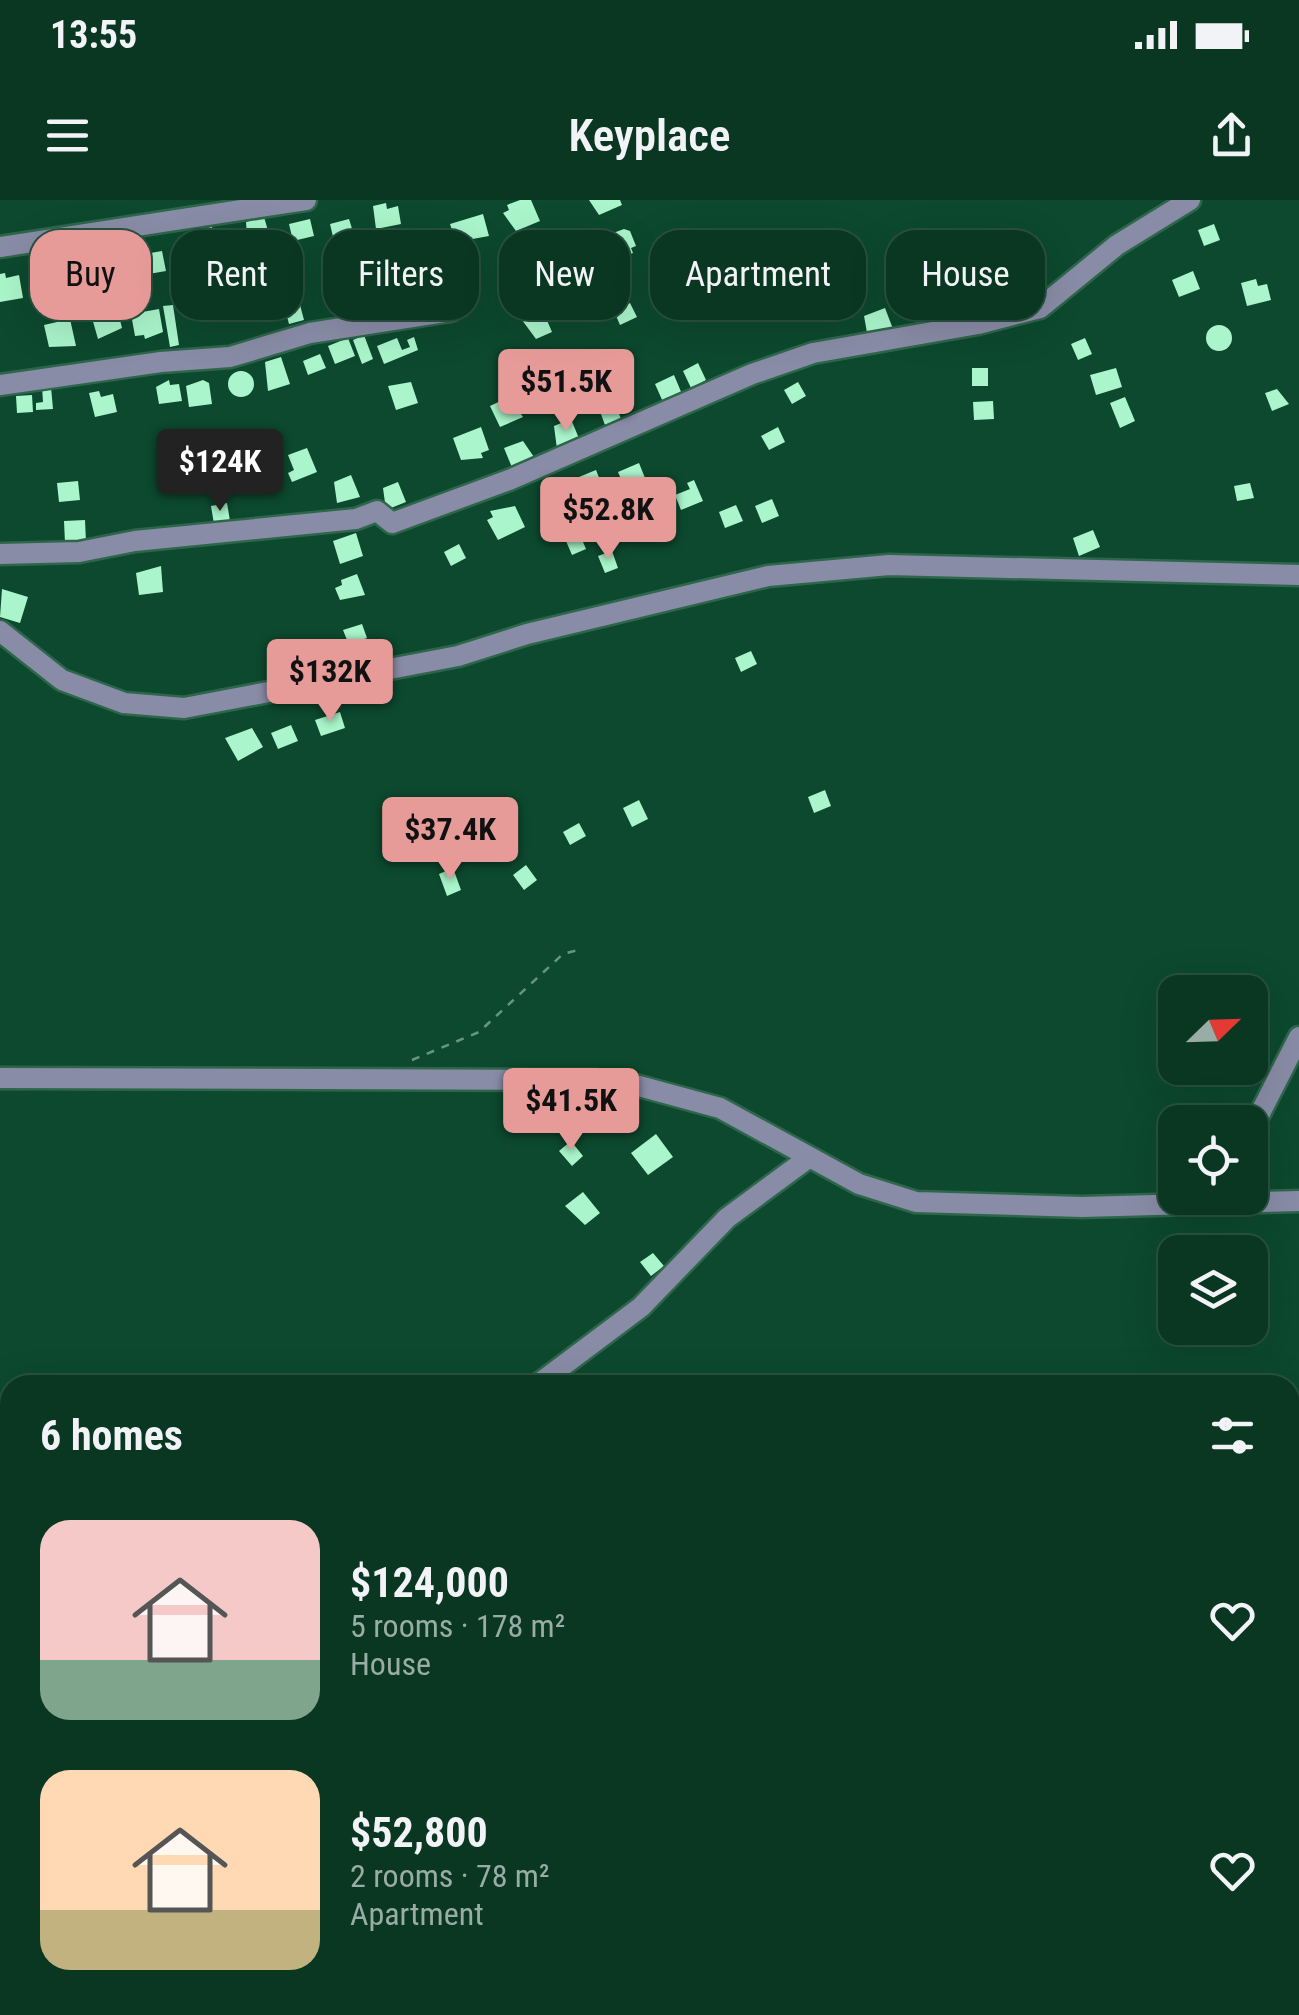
<!DOCTYPE html>
<meta charset="utf-8">
<style>
body{margin:0;font-family:"Roboto Condensed",sans-serif;background:#17422f;color:#f1f3f6;height:100vh;display:flex;flex-direction:column;font-size:38px;white-space:nowrap}
*{box-sizing:border-box;margin:0}
p{font-size:32px;color:#99aca5}
.icon{flex:none;width:55px;height:55px;fill:none;stroke:currentColor;stroke-width:2;stroke-linecap:round;stroke-linejoin:round}
.map{position:relative;flex:1;overflow:hidden}
.side{position:absolute;left:0px;top:1175px;width:1300px;height:640px;display:flex;flex-direction:column;background:#093722;border-radius:30px 30px 0 0;box-shadow:0 10px 40px #0002,0 0 0 2px #295140}
.side>*{flex:none}
.banner{position:absolute;left:30px;top:30px;width:1240px;height:90px;display:flex;gap:20px}
.needle{width:65px;rotate:67deg}
.fabs{position:absolute;left:1158px;top:775px;display:grid;gap:20px}
.fabs a{display:grid;place-items:center;width:110px;height:110px;border-radius:20px;background:#093722;box-shadow:0 10px 40px #0002,0 0 0 2px #295140;font-size:50px}
.price{position:absolute;translate:-50% -85px;padding:0 22px;border-radius:10px;background:#e69b98;color:#111;font-size:32px;line-height:65px;filter:drop-shadow(0 2px 5px #0008)}
.price::after{content:'';position:absolute;left:50%;top:60px;width:30px;height:22px;margin-left:-15px;background:inherit;clip-path:polygon(0 0,100% 0,50% 100%)}
.price.selected{background:#222;color:#fff}
ul{padding:0;list-style:none}
li{display:flex;align-items:center;gap:30px;height:250px;padding:0 40px}
li span{display:grid;place-items:center;flex:none;width:280px;height:200px;border-radius:30px;color:#555}
li>.icon{margin-inline-start:auto}
span .icon{width:120px;height:120px;fill:#fffc;stroke-width:1}
li b{font-size:42px}
h2{display:flex;justify-content:space-between;align-items:center;height:120px;padding:0 40px;font-size:42px}
.chip{padding:0 35px;border-radius:30px;background:#093722;box-shadow:0 10px 40px #0002,0 0 0 2px #295140;font-size:35px;line-height:90px}
.chip.selected{background:#e69b98;color:#111}
.status{display:flex;justify-content:space-between;align-items:center;height:70px;padding:0 50px;background:#093722;direction:ltr}
.status svg{height:28px;fill:currentColor}
header{display:flex;justify-content:space-between;align-items:center;height:130px;padding:0 40px;background:#093722;font-size:45px;font-weight:600}
.map>svg:first-child{display:block}
.building{fill:#aaf5cb}
.lines{fill:none;stroke-linecap:round;stroke-linejoin:round}
.minor-casing{stroke:#2e664c;stroke-width:25}
.path{stroke:#66977e;stroke-width:2.5;stroke-dasharray:8 8;stroke-linecap:butt}
.minor{stroke:#898ca6;stroke-width:20}
</style>
<div class="status"><b>13:55</b><svg viewBox="0 0 49 12"><path d="M0 12V9h3v3zM5 12V6h3v6zM10 12V3h3v9zM15 12V0h3v12zM26 1h20v11H26zM47 4h2v5h-2z"/></svg></div>
<header><svg class="icon" aria-label="menu" viewBox="0 0 24 24"><path d="M4 6h16M4 12h16M4 18h16"/></svg>Keyplace<svg class="icon" aria-label="share" viewBox="0 0 24 24"><path d="M12 15V3M7 8l5-5 5 5M5 13v7h14v-7"/></svg></header>
<div class="map">
<svg width="1299" height="1815" viewBox="0 0 1299 1815">
<rect width="100%" height="100%" fill="#0c492e"/>
<path class="building" d="M 520,0 L 531,0 L 540,21 L 516,31 L 503,13 L 509,10 L 507,5 Z
M 589,0 L 620,0 L 622,5 L 599,15 Z
M 386,3 L 387,9 L 398,6 L 401,24 L 376,29 L 373,6 Z
M 483,14 L 489,36 L 456,42 L 450,24 Z
M 264,17 L 271,41 L 248,48 L 246,22 Z
M 310,19 L 314,36 L 293,41 L 289,24 Z
M 349,19 L 354,35 L 334,41 L 330,24 Z
M 1214,24 L 1220,40 L 1204,46 L 1198,30 Z
M 212,27 L 217,48 L 193,53 L 188,32 Z
M 624,29 L 630,31 L 636,46 L 631,48 L 633,53 L 613,60 L 605,36 Z
M 162,51 L 166,71 L 143,75 L 139,55 Z
M 296,55 L 302,80 L 285,85 L 279,59 Z
M 584,56 L 592,77 L 571,86 L 566,63 Z
M 275,57 L 280,86 L 267,88 L 263,58 Z
M 59,64 L 63,80 L 42,84 L 38,69 Z
M 247,64 L 256,64 L 263,80 L 244,88 L 236,68 Z
M 750,65 L 756,79 L 740,85 L 735,70 Z
M 228,67 L 231,87 L 212,91 L 208,71 Z
M 1193,71 L 1200,89 L 1179,97 L 1172,80 Z
M 5,73 L 6,78 L 19,75 L 23,98 L 0,102 L 0,74 Z
M 434,77 L 440,96 L 423,101 L 417,82 Z
M 1256,79 L 1258,86 L 1267,84 L 1271,100 L 1247,106 L 1241,83 Z
M 693,82 L 694,86 L 701,83 L 709,105 L 685,113 L 678,91 Z
M 350,87 L 354,110 L 330,110 L 333,90 Z
M 392,89 L 397,106 L 374,112 L 369,95 Z
M 299,101 L 304,120 L 289,124 L 284,105 Z
M 630,103 L 637,117 L 620,125 L 614,111 Z
M 116,104 L 122,128 L 98,139 L 90,111 Z
M 173,105 L 179,145 L 170,147 L 163,106 Z
M 885,108 L 893,129 L 868,138 L 864,116 Z
M 159,109 L 163,132 L 145,139 L 144,135 L 135,136 L 131,114 Z
M 543,111 L 552,132 L 536,139 L 522,120 Z
M 70,119 L 76,146 L 49,147 L 44,125 Z
M1206 138a13 13 0 1 1 26 0a13 13 0 1 1-26 0Z
M 364,135 L 373,159 L 362,164 L 353,140 Z
M 414,137 L 418,150 L 384,164 L 377,146 L 397,138 L 402,150 L 410,147 L 407,140 Z
M 348,138 L 355,156 L 335,164 L 328,146 Z
M 1085,138 L 1092,154 L 1078,160 L 1071,144 Z
M 320,154 L 326,168 L 308,175 L 303,161 Z
M 281,157 L 290,184 L 268,191 L 265,162 Z
M 698,163 L 706,180 L 691,188 L 683,171 Z
M 972,168 L 988,168 L 988,186 L 972,186 Z
M 1116,168 L 1122,187 L 1096,195 L 1090,175 Z
M228 184a13 13 0 1 1 26 0a13 13 0 1 1-26 0Z
M 674,175 L 682,194 L 663,202 L 655,184 Z
M 169,180 L 170,185 L 179,184 L 182,201 L 159,204 L 156,187 Z
M 203,180 L 209,183 L 212,204 L 189,207 L 186,186 Z
M 411,182 L 418,203 L 396,210 L 388,186 Z
M 798,182 L 806,196 L 792,204 L 784,190 Z
M 42,187 L 51,187 L 53,209 L 36,210 L 36,203 L 43,202 Z
M 1277,189 L 1289,204 L 1272,211 L 1265,193 Z
M 99,191 L 101,197 L 113,194 L 117,212 L 95,217 L 89,193 Z
M 32,195 L 33,212 L 17,213 L 16,196 Z
M 509,197 L 523,217 L 500,227 L 490,206 Z
M 1125,197 L 1135,221 L 1120,228 L 1110,203 Z
M 614,200 L 621,219 L 605,225 L 598,206 Z
M 993,201 L 994,219 L 974,220 L 973,202 Z
M 571,219 L 580,241 L 557,249 L 554,226 Z
M 481,227 L 489,250 L 481,253 L 483,258 L 461,260 L 453,238 Z
M 778,227 L 785,242 L 769,250 L 761,236 Z
M 523,241 L 536,260 L 513,270 L 504,248 Z
M 307,248 L 317,272 L 292,282 L 288,273 L 294,270 L 288,255 Z
M 639,263 L 645,278 L 624,286 L 618,272 Z
M 596,270 L 602,285 L 585,292 L 579,277 Z
M 351,275 L 360,297 L 337,303 L 334,282 Z
M 694,280 L 703,301 L 681,310 L 675,295 L 690,289 L 687,283 Z
M 78,281 L 80,300 L 59,302 L 57,283 Z
M 398,282 L 406,302 L 386,310 L 383,288 Z
M 1250,283 L 1254,298 L 1237,301 L 1234,286 Z
M 772,299 L 779,316 L 762,323 L 755,306 Z
M 227,303 L 230,321 L 214,324 L 211,306 Z
M 736,305 L 743,321 L 725,328 L 719,312 Z
M 515,306 L 525,327 L 498,340 L 487,320 L 493,317 L 490,311 Z
M 85,320 L 86,342 L 65,343 L 64,321 Z
M 577,328 L 586,349 L 572,355 L 563,334 Z
M 1093,330 L 1100,347 L 1079,356 L 1073,338 Z
M 356,333 L 363,356 L 340,364 L 333,341 Z
M 459,344 L 466,358 L 451,366 L 444,352 Z
M 612,351 L 618,368 L 605,373 L 598,356 Z
M 161,366 L 163,392 L 139,395 L 136,373 Z
M 357,374 L 365,395 L 340,400 L 335,388 L 342,385 L 341,380 Z
M 2,389 L 28,397 L 20,423 L 0,417 Z
M 362,424 L 367,438 L 349,445 L 343,430 Z
M 751,451 L 757,464 L 741,472 L 735,458 Z
M 340,512 L 345,528 L 321,536 L 315,520 Z
M 291,525 L 298,541 L 278,549 L 271,533 Z
M 252,528 L 263,547 L 238,561 L 225,538 Z
M 825,590 L 831,606 L 814,613 L 808,597 Z
M 639,600 L 648,619 L 632,627 L 623,608 Z
M 579,623 L 586,636 L 570,645 L 563,632 Z
M 526,665 L 537,680 L 524,690 L 513,675 Z
M 453,668 L 461,690 L 447,696 L 439,674 Z
M 656,934 L 673,957 L 648,975 L 631,953 Z
M 571,941 L 583,956 L 572,966 L 559,951 Z
M 583,992 L 600,1013 L 585,1025 L 565,1006 Z
M 653,1053 L 664,1066 L 651,1076 L 640,1062 Z"/>
<g class="lines">
<defs>
<path id="minor" d="M 0,47 L 306,0
M 0,185 L 161,162 L 230,157 L 310,133 L 451,111
M 0,354 L 79,352 L 135,341 L 356,319 L 377,311 L 392,323 L 509,280 L 752,174 L 813,153 L 978,124 L 1040,108 L 1117,45 L 1190,0
M 0,431 L 62,480 L 124,503 L 184,508 L 458,456 L 527,434 L 768,376 L 889,365 L 1299,375
M 0,878 L 595,880 L 639,886 L 720,908 L 859,984 L 916,1002 L 1082,1007 L 1299,1001
M 1250,933 L 1299,837
M 537,1185 L 641,1107 L 727,1018 L 807,959
M 1290,1588 L 1299,1577
M 0,1748 L 10,1734
M 1153,1815 L 1158,1805"/>
</defs>
<use href="#minor" class="minor-casing"/>
<path class="path" d="M 412,860 L 479,832 L 563,754 L 578,750"/>
<use href="#minor" class="minor"/>
</g>
</svg>
<div class="fabs">
<a><svg class="needle" viewBox="-14 -14 28 28"><path d="M0-13l5 13h-10z" fill="#e53935"/><path d="M0 13l5-13h-10z" fill="#99aca5"/></svg></a>
<a><svg class="icon" aria-label="locate" viewBox="0 0 24 24"><circle cx="12" cy="12" r="6"/><path d="M12 2v4M12 18v4M2 12h4M18 12h4"/></svg></a>
<a><svg class="icon" aria-label="layers" viewBox="0 0 24 24"><path d="M12 4l9 5-9 5-9-5zM3 14l9 5 9-5"/></svg></a>
</div>
<b class="price" style="left:566px;top:234px">$51.5K</b>
<b class="price selected" style="left:220px;top:314px">$124K</b>
<b class="price" style="left:608px;top:362px">$52.8K</b>
<b class="price" style="left:330px;top:524px">$132K</b>
<b class="price" style="left:450px;top:682px">$37.4K</b>
<b class="price" style="left:571px;top:953px">$41.5K</b>
<div class="banner">
<a class="chip selected">Buy</a>
<a class="chip">Rent</a>
<a class="chip">Filters</a>
<a class="chip">New</a>
<a class="chip">Apartment</a>
<a class="chip">House</a>
</div>
<section class="side">
<h2>6 homes<svg class="icon" aria-label="filters" viewBox="0 0 24 24"><path d="M4 7h16M4 17h16"/><circle cx="9" cy="7" r="2"/><circle cx="15" cy="17" r="2"/></svg></h2>
<ul>
<li><span style="background:linear-gradient(#f6c9c9 70%,#7fa58c 0)"><svg class="icon" aria-label="home" viewBox="0 0 24 24"><path d="M3 11l9-7 9 7M6 9v11h12V9"/></svg></span><div><b>$124,000</b><p>5 rooms · 178 m²</p><p>House</p></div><svg class="icon" aria-label="heart" viewBox="0 0 24 24"><path d="M12 20l-8-8c-3-5 5-10 8-4 3-6 11-1 8 4z"/></svg></li>
<li><span style="background:linear-gradient(#ffd9b3 70%,#c2b280 0)"><svg class="icon" aria-label="home" viewBox="0 0 24 24"><path d="M3 11l9-7 9 7M6 9v11h12V9"/></svg></span><div><b>$52,800</b><p>2 rooms · 78 m²</p><p>Apartment</p></div><svg class="icon" aria-label="heart" viewBox="0 0 24 24"><path d="M12 20l-8-8c-3-5 5-10 8-4 3-6 11-1 8 4z"/></svg></li>
</ul>
</section>
</div>
